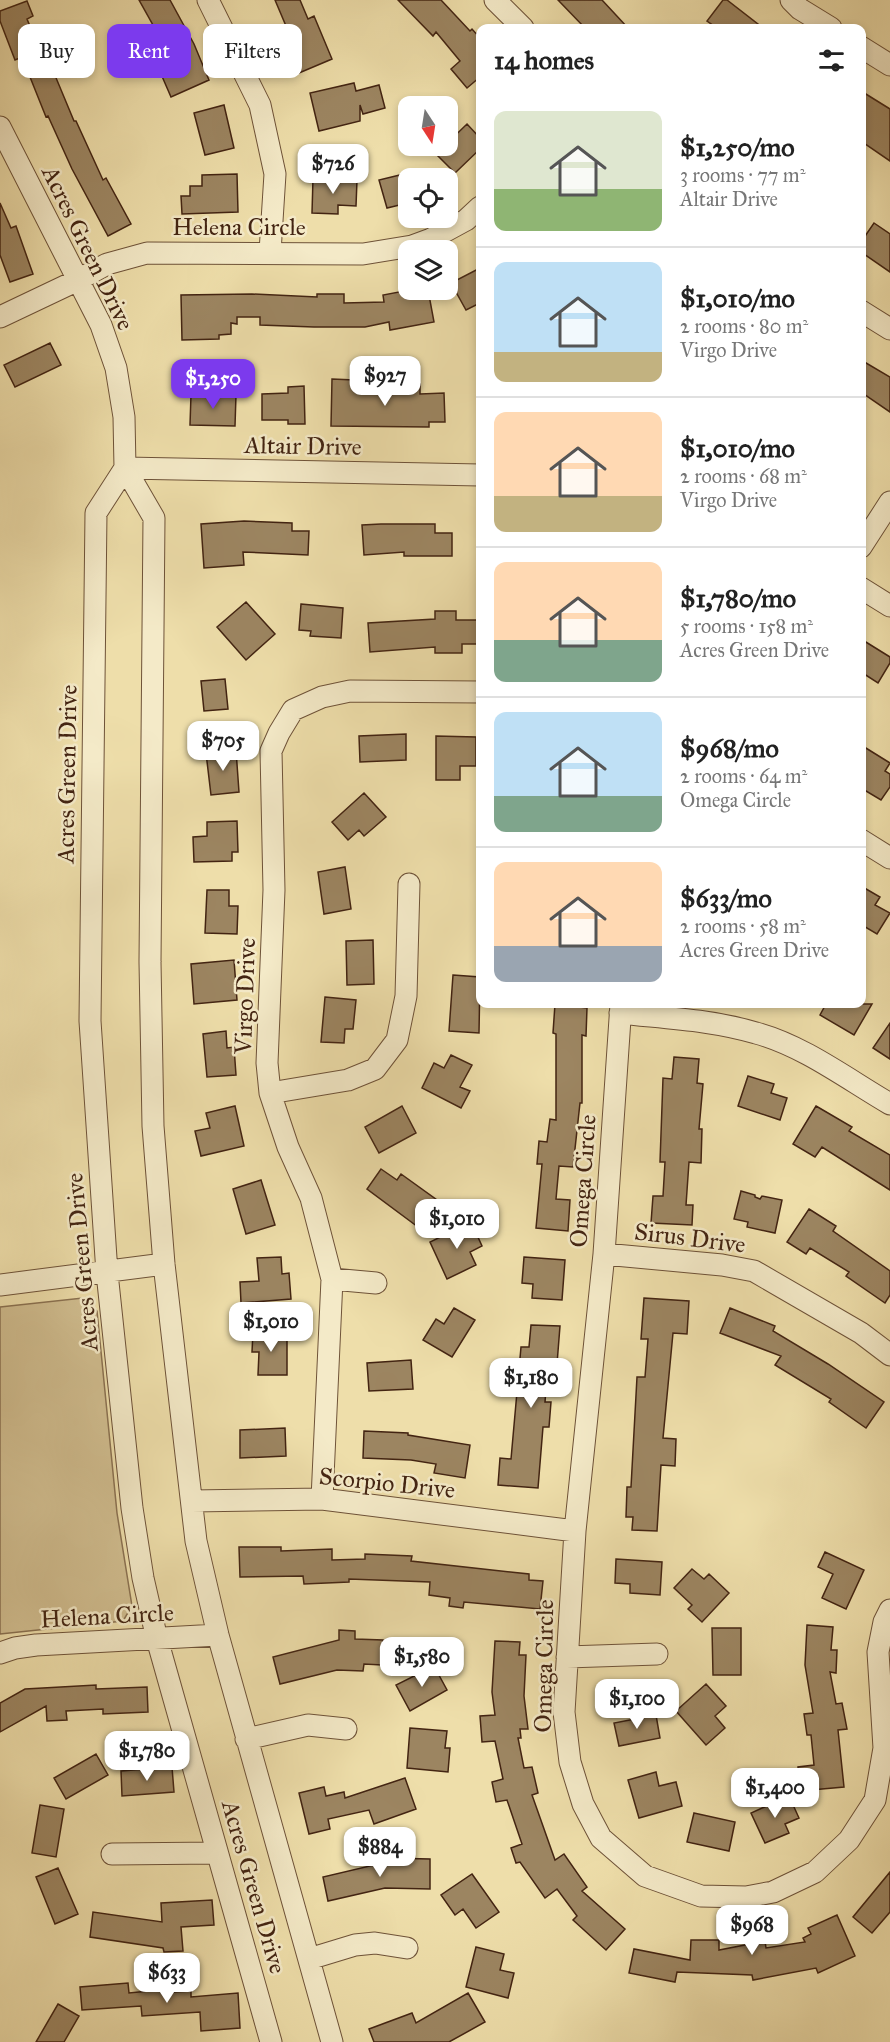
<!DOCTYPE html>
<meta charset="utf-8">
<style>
body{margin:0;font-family:"IM FELL Great Primer",serif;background:#f2f2f2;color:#222;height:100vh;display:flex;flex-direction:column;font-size:22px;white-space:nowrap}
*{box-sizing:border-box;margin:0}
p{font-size:20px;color:#767676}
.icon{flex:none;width:33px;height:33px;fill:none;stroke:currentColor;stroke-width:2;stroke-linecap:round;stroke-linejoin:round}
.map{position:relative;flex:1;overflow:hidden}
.details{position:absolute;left:476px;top:24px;width:390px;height:984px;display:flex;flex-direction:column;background:#fff;border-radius:12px;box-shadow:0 3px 9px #0003}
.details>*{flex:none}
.banner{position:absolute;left:18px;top:24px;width:368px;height:54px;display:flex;gap:12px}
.needle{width:39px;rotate:168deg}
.controls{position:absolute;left:398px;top:96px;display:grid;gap:12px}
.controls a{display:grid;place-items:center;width:60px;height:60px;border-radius:12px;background:#fff;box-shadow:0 3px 9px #0003;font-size:30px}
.price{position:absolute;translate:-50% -51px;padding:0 14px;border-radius:12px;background:#fff;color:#222;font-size:20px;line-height:39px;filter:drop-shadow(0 2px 3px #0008)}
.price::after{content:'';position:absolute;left:50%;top:36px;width:18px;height:14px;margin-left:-9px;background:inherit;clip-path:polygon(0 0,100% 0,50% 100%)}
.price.current{background:#7c3aed;color:#fff}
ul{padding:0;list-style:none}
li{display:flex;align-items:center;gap:18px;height:150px;padding:0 18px}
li+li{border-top:2px solid #e0e0e0}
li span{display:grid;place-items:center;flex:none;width:168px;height:120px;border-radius:12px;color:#555}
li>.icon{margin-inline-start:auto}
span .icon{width:72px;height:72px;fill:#fffc;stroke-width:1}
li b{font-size:26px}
h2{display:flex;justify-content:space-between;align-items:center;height:72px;padding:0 18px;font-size:26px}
.tag{padding:0 21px;border-radius:12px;background:#fff;box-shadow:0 3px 9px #0003;font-size:21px;line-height:54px}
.tag.current{background:#7c3aed;color:#fff}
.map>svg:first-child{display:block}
.green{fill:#d1be90;stroke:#8a7151;stroke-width:1.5}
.building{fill:#9c8561;stroke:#432412;stroke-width:1.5}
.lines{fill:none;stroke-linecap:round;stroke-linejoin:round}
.minor-casing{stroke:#6e5238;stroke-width:23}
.minor{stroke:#f4eac8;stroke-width:21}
.labels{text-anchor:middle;stroke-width:5;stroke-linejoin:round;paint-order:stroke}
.street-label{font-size:24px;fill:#432412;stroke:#f4eac8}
</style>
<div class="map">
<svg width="890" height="2042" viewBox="0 0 890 2042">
<rect width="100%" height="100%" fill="#eedeaa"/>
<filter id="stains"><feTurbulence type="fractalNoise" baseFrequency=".00333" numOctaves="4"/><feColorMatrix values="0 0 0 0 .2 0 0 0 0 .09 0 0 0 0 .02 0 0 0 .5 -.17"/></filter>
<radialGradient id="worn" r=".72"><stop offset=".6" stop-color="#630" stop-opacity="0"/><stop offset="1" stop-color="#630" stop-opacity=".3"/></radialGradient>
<path class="green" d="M 83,1298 L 97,1311 L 117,1513 L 132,1606 L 123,1621 L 0,1634 L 0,1307 Z"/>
<path class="building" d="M 139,0 L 170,0 L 194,44 L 209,80 L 171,97 L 161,74 L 173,69 L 166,53 L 168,52 Z
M 275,0 L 300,0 L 308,19 L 314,16 L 332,59 L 299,73 L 291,55 L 297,52 Z
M 398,0 L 441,0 L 470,31 L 472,29 L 480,38 L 480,77 L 467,88 L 451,69 L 460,61 L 436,32 L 433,36 Z
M 558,0 L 602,0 L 628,28 L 585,28 Z
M 723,0 L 727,0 L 763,28 L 717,28 L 707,21 Z
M 27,1 L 33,16 L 27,19 L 43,57 L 55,52 L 63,70 L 54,73 L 74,121 L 76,121 L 103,180 L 106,178 L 131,224 L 108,236 L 72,169 L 48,116 L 46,117 L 22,57 L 15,60 L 0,21 L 0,11 Z
M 354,83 L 356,91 L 379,85 L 385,108 L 363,114 L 360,105 L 360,121 L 319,131 L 310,93 Z
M 861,91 L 890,109 L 890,161 L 861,141 Z
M 224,105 L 234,148 L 205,155 L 194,113 Z
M 467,124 L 480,138 L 480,149 L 455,173 L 436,154 Z
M 408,173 L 408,203 L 387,208 L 379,180 Z
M 237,174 L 238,212 L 182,214 L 181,196 L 190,196 L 190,186 L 202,186 L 202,175 Z
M 313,178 L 357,180 L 356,206 L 338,205 L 338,214 L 312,213 Z
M 0,203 L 11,228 L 16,226 L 33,274 L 10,282 L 0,255 Z
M 874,223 L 890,234 L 890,272 L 861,252 L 861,242 Z
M 480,268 L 480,303 L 466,310 L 451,283 Z
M 404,291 L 406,299 L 429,295 L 434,322 L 390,330 L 389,322 L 365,327 L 314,327 L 260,325 L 260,317 L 237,317 L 237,324 L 231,323 L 231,334 L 219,335 L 219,339 L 182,340 L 181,295 L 252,294 L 317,297 L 317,294 L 344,294 L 344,303 L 384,302 L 383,295 Z
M 50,343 L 61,365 L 15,387 L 4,365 Z
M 861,360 L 890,377 L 890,412 L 861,392 Z
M 332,379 L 354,380 L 354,391 L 400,392 L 400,385 L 420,384 L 420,394 L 444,393 L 445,422 L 429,422 L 429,427 L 331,426 Z
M 304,386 L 305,424 L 288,424 L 288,420 L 262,420 L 262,394 L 288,393 L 288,387 Z
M 191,395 L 236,395 L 235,426 L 190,425 Z
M 244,521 L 292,523 L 292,531 L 309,531 L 308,555 L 243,552 L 244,565 L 204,568 L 201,524 Z
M 381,524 L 435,524 L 435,533 L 452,533 L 452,556 L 404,556 L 404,552 L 364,555 L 362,525 Z
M 246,602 L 275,634 L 246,660 L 217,627 Z
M 301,604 L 343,608 L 341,638 L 310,636 L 311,631 L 299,630 Z
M 435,611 L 456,611 L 456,620 L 479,620 L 479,644 L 462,644 L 462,653 L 435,653 L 435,647 L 370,652 L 368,623 L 435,619 Z
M 861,639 L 890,657 L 890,663 L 878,683 L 861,672 Z
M 225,679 L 228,709 L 204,711 L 201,681 Z
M 406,734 L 406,760 L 360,762 L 359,736 Z
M 436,736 L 476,737 L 476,766 L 460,766 L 460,780 L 436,780 Z
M 861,745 L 890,763 L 885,771 L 890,774 L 890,787 L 881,800 L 861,788 Z
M 236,750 L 239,792 L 211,795 L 206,753 Z
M 364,793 L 386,817 L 364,836 L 359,830 L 348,840 L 332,822 Z
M 237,821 L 238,852 L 232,852 L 232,861 L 194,862 L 193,837 L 207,836 L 207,822 Z
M 345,867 L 351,909 L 324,914 L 318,872 Z
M 861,886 L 880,897 L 875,905 L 890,913 L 877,934 L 862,925 L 861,927 Z
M 207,890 L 229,890 L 229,906 L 238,906 L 237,934 L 205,933 Z
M 373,940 L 374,984 L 347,985 L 346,941 Z
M 234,960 L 237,1000 L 194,1004 L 191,964 Z
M 453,975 L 480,977 L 479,1033 L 449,1031 Z
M 325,997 L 356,1000 L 353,1029 L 345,1029 L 344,1043 L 321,1042 Z
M 555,1004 L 580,1004 L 580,1007 L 587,1008 L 586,1036 L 582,1035 L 582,1103 L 580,1103 L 573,1167 L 559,1166 L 556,1199 L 570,1200 L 568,1231 L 536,1228 L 542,1164 L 537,1164 L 539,1141 L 547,1142 L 550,1119 L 556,1120 L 556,1034 L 553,1033 Z
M 826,1004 L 872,1004 L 854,1035 L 820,1015 Z
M 890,1023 L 890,1059 L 873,1048 Z
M 226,1031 L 227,1048 L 234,1047 L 236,1075 L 207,1077 L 203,1034 Z
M 451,1055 L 472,1065 L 460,1087 L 470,1091 L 461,1108 L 422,1088 L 434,1063 L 444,1068 Z
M 674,1057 L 699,1059 L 697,1083 L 703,1084 L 699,1129 L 702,1129 L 701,1163 L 689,1162 L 686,1205 L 693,1205 L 692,1225 L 651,1223 L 653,1196 L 663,1196 L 665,1162 L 660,1162 L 663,1078 L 672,1079 Z
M 748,1076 L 774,1084 L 771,1093 L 787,1098 L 780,1120 L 738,1106 Z
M 235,1106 L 244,1146 L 201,1156 L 195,1131 L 210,1128 L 206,1113 Z
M 402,1106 L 416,1133 L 379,1153 L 365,1127 Z
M 816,1106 L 852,1127 L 849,1131 L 890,1155 L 890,1190 L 822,1147 L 815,1157 L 793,1144 Z
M 381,1169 L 397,1180 L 401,1174 L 437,1200 L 418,1227 L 367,1189 Z
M 261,1180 L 275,1225 L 246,1234 L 233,1189 Z
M 741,1191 L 755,1195 L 755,1197 L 760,1199 L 762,1196 L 782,1200 L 775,1233 L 747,1227 L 748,1222 L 734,1219 Z
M 809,1209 L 836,1226 L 833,1231 L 890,1271 L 890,1295 L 885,1303 L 846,1276 L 849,1272 L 810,1248 L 806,1254 L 787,1242 Z
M 471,1222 L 482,1246 L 470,1252 L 476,1265 L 447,1279 L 430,1242 Z
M 281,1257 L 282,1274 L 289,1273 L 291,1299 L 241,1303 L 240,1282 L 259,1281 L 257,1258 Z
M 524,1257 L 565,1260 L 562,1300 L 532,1298 L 533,1284 L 522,1283 Z
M 644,1298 L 689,1301 L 687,1334 L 673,1333 L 663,1438 L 676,1439 L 675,1466 L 661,1465 L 657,1531 L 632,1530 L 633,1517 L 626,1517 L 627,1487 L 631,1487 L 637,1377 L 645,1377 L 648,1339 L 641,1339 Z
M 454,1308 L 475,1320 L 452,1357 L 423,1340 L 436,1319 L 444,1324 Z
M 730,1308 L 775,1326 L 773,1331 L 828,1364 L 884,1402 L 866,1428 L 829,1402 L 831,1399 L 775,1365 L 781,1356 L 720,1333 Z
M 531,1325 L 560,1326 L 557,1364 L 548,1364 L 545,1402 L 551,1402 L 549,1427 L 543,1427 L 538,1488 L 498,1485 L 500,1458 L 511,1459 L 521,1347 L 529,1347 Z
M 253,1332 L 287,1332 L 287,1375 L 258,1375 L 259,1352 L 252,1352 Z
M 411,1360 L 413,1389 L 369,1391 L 367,1363 Z
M 285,1428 L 286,1456 L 240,1458 L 240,1430 Z
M 364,1431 L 408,1433 L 408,1435 L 470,1445 L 465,1478 L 434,1473 L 436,1464 L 411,1460 L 363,1458 Z
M 239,1547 L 281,1547 L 281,1551 L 332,1549 L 332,1560 L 365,1559 L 365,1554 L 412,1556 L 411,1561 L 529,1574 L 529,1580 L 543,1581 L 540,1609 L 464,1602 L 463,1608 L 449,1606 L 450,1598 L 429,1595 L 430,1582 L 349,1579 L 349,1582 L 304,1584 L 303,1576 L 240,1577 Z
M 825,1552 L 864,1570 L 846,1609 L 822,1598 L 833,1574 L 818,1567 Z
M 616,1559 L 662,1562 L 660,1595 L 630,1593 L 630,1584 L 615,1583 Z
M 692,1569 L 704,1579 L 709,1574 L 729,1593 L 702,1622 L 688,1609 L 692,1605 L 674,1588 Z
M 807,1625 L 833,1627 L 831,1650 L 837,1650 L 836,1673 L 830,1672 L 836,1704 L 842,1703 L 847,1729 L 838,1730 L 844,1787 L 800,1791 L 798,1767 L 814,1765 L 811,1735 L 807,1735 L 804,1714 L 813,1713 L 805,1665 Z
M 712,1628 L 741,1628 L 741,1675 L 713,1675 Z
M 339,1630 L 355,1631 L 355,1639 L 383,1640 L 382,1665 L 364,1664 L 363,1671 L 337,1670 L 280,1684 L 273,1657 L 339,1640 Z
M 495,1641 L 520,1642 L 519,1655 L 526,1655 L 524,1696 L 528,1729 L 520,1729 L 521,1738 L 518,1738 L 524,1768 L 532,1767 L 538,1793 L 532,1795 L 555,1860 L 564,1854 L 587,1887 L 582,1891 L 625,1929 L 606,1950 L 573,1920 L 577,1916 L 557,1889 L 545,1898 L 520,1862 L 516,1863 L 511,1848 L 522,1844 L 507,1800 L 496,1802 L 492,1782 L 503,1779 L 495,1741 L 482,1742 L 480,1716 L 495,1715 L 492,1692 Z
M 434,1666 L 447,1690 L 410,1711 L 396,1685 Z
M 706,1684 L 726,1706 L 715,1716 L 725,1728 L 706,1745 L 676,1711 Z
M 96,1685 L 96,1689 L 147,1687 L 148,1712 L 103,1714 L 103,1709 L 66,1711 L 67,1720 L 47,1721 L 46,1706 L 0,1732 L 0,1703 L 25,1689 Z
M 656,1715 L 660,1738 L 619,1746 L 614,1723 Z
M 410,1728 L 447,1731 L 445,1748 L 450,1748 L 448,1772 L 407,1768 Z
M 96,1754 L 108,1775 L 66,1799 L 54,1778 Z
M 172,1767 L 174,1792 L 122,1796 L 121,1771 Z
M 656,1772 L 659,1786 L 676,1782 L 682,1806 L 639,1818 L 628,1780 Z
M 405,1778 L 416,1809 L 374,1824 L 369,1810 L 328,1819 L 330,1829 L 309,1834 L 299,1793 L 324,1787 L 326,1796 L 344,1792 L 345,1798 Z
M 789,1796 L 799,1818 L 785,1824 L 789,1833 L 765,1843 L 751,1813 Z
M 40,1805 L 64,1809 L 56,1857 L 32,1853 Z
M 694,1813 L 735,1822 L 729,1851 L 687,1842 Z
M 387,1858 L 430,1859 L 430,1889 L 385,1888 L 328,1901 L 323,1877 L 387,1862 Z
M 58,1868 L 78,1914 L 55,1924 L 36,1877 Z
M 890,1872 L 890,1912 L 872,1933 L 853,1917 Z
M 472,1874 L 499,1912 L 476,1928 L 463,1909 L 455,1915 L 441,1895 Z
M 212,1900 L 214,1925 L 181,1927 L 183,1951 L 164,1952 L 163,1948 L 90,1937 L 93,1912 L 162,1922 L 161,1903 Z
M 837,1915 L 855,1956 L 818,1973 L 816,1968 L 753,1980 L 752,1975 L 677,1972 L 675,1982 L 629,1973 L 634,1949 L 690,1960 L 691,1940 L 719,1940 L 719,1950 L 765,1941 L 766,1948 L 805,1942 L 803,1938 L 811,1934 L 808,1928 Z
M 476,1947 L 504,1954 L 500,1970 L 514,1973 L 508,1998 L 466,1987 Z
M 128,1983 L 129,1993 L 159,1990 L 158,1984 L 173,1983 L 174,1992 L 191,1991 L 191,1997 L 238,1993 L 240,2028 L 201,2031 L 200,2012 L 142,2016 L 141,2006 L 82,2010 L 80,1987 Z
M 468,1993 L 485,2022 L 449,2042 L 374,2042 L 369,2029 L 412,2013 L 416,2023 Z
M 58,2004 L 79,2016 L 64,2042 L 36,2042 Z"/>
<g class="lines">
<defs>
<path id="minor" d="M 208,0 L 260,105 L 275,174 L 270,252
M 495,0 L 523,28
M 791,0 L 800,9 L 831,28
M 861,47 L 890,65
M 0,127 L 101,325 L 116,368 L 124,417 L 125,468 L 154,518 L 150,962 L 153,1126 L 164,1264 L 196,1541 L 218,1635 L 332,2042
M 861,311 L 890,329
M 0,317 L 78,280 L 107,264 L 147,253 L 363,254 L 412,246 L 431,239 L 466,220 L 480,207
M 125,468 L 96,513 L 90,1021 L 107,1273 L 132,1508 L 143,1578 L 157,1639 L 271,2042
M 125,468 L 480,475
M 861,547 L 890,502
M 861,588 L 890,606
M 861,840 L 890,858
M 621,1004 L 604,1254 L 575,1531 L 564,1712 L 570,1762 L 583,1804 L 601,1838 L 645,1876 L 701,1896 L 746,1897 L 773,1892 L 815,1872 L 849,1840 L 875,1800 L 884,1748 L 878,1652 L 884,1622 L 890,1610
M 620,1013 C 665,1018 713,1020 756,1033 C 804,1046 847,1079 890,1104
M 270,1093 L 348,1080 L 375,1069 L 397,1040 L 406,996 L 409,884
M 604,1254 L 722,1265 L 754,1271 L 861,1333 L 890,1355
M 332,1279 L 376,1283
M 0,1285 L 164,1264
M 322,1499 L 332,1279 L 311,1198 L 288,1147 L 270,1093 L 267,1063 L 274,890 L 271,751 L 279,733 L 293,710 L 322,697 L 350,691 L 480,692
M 192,1501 L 322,1499 L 575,1531
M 0,1653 L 15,1648 L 36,1645 L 218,1635
M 567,1657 L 657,1654
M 246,1739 L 308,1725 L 346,1729
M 112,1854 L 217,1853
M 309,1959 L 355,1945 L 375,1943 L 407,1948"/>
</defs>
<use href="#minor" class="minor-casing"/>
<use href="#minor" class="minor"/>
</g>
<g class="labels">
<g class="street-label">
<text x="239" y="235">Helena Circle</text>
<text transform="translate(88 248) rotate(64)" y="8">Acres Green Drive</text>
<text transform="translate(303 446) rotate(1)" y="8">Altair Drive</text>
<text transform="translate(67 774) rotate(-89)" y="8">Acres Green Drive</text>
<text transform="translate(245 996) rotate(-88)" y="8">Virgo Drive</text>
<text transform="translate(583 1181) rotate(-86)" y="8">Omega Circle</text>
<text transform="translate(690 1238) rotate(7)" y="8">Sirus Drive</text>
<text transform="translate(82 1262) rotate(-95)" y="8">Acres Green Drive</text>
<text transform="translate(387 1483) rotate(6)" y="8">Scorpio Drive</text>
<text transform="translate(107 1616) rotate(-3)" y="8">Helena Circle</text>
<text transform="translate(544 1666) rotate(-89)" y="8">Omega Circle</text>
<text transform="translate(254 1887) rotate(74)" y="8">Acres Green Drive</text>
</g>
</g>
<rect width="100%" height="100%" filter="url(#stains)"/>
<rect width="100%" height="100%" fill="url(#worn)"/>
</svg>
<div class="controls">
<a><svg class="needle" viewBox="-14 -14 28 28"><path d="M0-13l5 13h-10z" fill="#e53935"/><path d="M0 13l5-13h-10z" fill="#767676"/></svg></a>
<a><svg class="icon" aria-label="locate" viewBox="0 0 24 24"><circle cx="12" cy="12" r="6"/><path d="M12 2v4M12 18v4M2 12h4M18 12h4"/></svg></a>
<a><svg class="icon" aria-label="layers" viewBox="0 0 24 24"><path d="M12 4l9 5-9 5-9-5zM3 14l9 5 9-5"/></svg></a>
</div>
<b class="price" style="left:333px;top:195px">$726</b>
<b class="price" style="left:385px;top:407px">$927</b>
<b class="price current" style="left:213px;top:410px">$1,250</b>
<b class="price" style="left:223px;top:772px">$705</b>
<b class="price" style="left:457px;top:1250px">$1,010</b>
<b class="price" style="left:271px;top:1353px">$1,010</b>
<b class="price" style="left:531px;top:1409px">$1,180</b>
<b class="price" style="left:422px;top:1688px">$1,580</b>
<b class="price" style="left:637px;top:1730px">$1,100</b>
<b class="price" style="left:147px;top:1782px">$1,780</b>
<b class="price" style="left:775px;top:1819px">$1,400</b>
<b class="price" style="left:380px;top:1878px">$884</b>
<b class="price" style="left:752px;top:1956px">$968</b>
<b class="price" style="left:167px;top:2004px">$633</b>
<div class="banner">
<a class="tag">Buy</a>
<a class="tag current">Rent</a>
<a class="tag">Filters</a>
</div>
<section class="details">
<h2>14 homes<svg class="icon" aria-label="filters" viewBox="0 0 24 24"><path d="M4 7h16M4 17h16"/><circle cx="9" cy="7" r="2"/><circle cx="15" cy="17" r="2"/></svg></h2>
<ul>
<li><span style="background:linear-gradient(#dfe7d0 65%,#8fb573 0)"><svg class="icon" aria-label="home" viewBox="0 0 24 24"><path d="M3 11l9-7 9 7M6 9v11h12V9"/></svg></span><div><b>$1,250/mo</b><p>3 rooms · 77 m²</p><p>Altair Drive</p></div></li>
<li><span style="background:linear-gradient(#bfe0f5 75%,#c2b280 0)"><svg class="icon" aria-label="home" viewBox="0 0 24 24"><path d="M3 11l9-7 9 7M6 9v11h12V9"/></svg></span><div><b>$1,010/mo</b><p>2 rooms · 80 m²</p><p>Virgo Drive</p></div></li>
<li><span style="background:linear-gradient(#ffd9b3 70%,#c2b280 0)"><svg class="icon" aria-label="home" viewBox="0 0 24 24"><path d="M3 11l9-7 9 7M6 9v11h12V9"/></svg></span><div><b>$1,010/mo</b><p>2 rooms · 68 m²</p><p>Virgo Drive</p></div></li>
<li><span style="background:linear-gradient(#ffd9b3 65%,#7fa58c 0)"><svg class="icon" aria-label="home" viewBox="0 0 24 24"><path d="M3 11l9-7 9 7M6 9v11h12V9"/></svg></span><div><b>$1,780/mo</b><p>5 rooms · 158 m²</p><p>Acres Green Drive</p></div></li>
<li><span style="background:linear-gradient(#bfe0f5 70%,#7fa58c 0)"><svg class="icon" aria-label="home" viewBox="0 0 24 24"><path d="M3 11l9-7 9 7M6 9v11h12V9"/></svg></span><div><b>$968/mo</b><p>2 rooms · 64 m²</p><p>Omega Circle</p></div></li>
<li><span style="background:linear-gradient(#ffd9b3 70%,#9aa5b1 0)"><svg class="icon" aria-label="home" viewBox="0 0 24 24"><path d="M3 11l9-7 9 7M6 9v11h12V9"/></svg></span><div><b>$633/mo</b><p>2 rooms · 58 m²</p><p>Acres Green Drive</p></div></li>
</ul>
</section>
</div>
